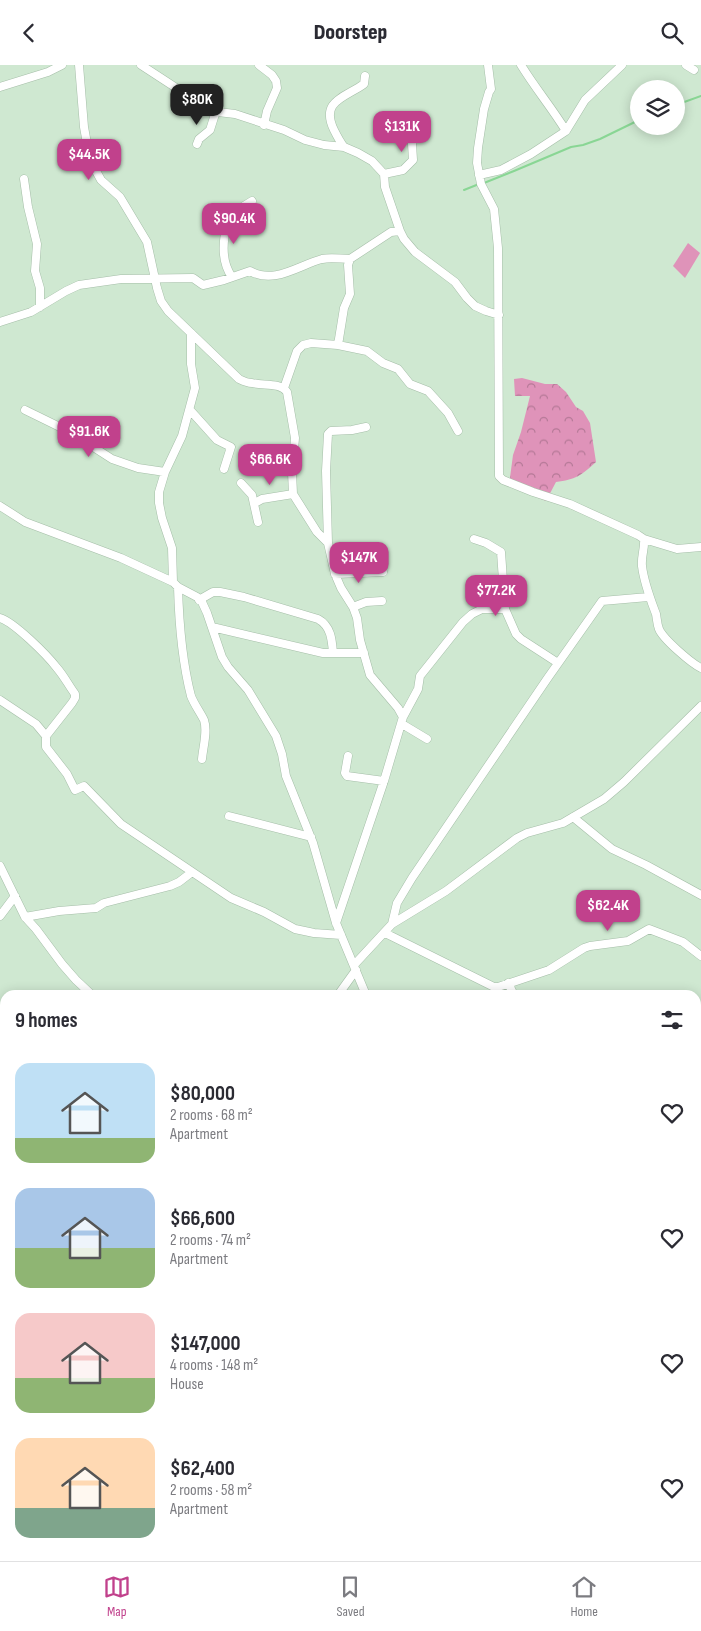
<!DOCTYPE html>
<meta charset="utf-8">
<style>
body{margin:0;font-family:"Sofia Sans Condensed",sans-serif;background:#f2f2f3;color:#2b2b33;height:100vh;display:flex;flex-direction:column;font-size:19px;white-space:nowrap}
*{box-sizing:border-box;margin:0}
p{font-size:16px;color:#7c7c81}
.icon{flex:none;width:28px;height:28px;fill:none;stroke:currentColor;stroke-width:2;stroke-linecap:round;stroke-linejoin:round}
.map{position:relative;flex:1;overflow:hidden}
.details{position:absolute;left:0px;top:925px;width:701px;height:571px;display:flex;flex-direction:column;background:#fff;border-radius:15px 15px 0 0;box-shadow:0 2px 12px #0003}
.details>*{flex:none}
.buttons{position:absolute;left:630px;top:15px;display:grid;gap:10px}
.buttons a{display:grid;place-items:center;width:55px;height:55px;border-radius:50%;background:#fff;box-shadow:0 2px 12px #0003;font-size:25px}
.price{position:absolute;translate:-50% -42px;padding:0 11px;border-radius:10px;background:#c1418c;color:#fff;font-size:16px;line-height:32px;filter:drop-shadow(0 1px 2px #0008)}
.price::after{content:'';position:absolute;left:50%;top:30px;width:15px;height:11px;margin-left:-8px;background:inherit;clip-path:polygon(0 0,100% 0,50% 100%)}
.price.selected{background:#222;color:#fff}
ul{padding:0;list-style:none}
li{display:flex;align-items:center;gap:15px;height:125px;padding:0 15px}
li span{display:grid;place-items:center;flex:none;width:140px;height:100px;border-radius:15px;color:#555}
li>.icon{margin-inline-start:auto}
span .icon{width:60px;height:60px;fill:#fffc;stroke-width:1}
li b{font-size:21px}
h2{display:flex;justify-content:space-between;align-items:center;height:60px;padding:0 15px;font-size:21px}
header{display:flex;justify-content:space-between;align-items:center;height:65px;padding:0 15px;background:#fff;font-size:22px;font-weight:800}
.tab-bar{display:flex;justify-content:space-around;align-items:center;height:70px;border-top:1px solid #e1e1e2;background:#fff;font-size:14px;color:#7c7c81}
.tab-bar a{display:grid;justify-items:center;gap:2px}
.tab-bar .selected{color:#c1418c}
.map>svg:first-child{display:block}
.forest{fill:url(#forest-crowns)}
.garden{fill:#df93b9}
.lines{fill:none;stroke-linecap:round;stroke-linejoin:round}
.stream{stroke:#89d694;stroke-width:2}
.minor-casing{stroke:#a5bea8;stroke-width:9}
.minor{stroke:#fff;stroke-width:8}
</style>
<header><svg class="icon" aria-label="back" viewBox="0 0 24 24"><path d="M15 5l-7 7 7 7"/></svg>Doorstep<svg class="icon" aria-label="search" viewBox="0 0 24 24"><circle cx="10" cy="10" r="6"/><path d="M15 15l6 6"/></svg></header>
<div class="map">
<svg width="701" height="1496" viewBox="0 0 701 1496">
<defs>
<pattern id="forest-crowns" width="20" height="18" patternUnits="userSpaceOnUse" patternTransform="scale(1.25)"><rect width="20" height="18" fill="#df93b9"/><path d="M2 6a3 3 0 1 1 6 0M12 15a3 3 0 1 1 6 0" fill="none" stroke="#b47896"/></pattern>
</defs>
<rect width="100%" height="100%" fill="#cfe8d1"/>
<path class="forest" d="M 522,313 L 545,319 L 557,319 L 566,327 L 576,342 L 583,346 L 590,358 L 596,397 C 582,410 575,415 556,417 L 546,436 L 509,420 L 513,390 L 521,367 L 530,331 L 515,331 L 514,314 Z"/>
<path class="garden" d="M 688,178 L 700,188 L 685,213 L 673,201 Z"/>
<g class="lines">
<path class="stream" d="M 676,40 L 701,31
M 484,118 L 514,106 L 571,82 L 583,80 L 600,74 L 639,55
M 464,125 L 479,119"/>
<defs>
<path id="minor" d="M 79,0 L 84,62 L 90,95 L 101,115 L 120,132 L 147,177 L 157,223 L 161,236 L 168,246 L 239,314 C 243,316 247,318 252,318 C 263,321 280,317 287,327 L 295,373 L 292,407 L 293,429 L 317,467 L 328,478 L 335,509 L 341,523 L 353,542 L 357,553 L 360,575 L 370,610 L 398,643 L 403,652 L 384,716 L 336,858
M 141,0 L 187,30 L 218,47 L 235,49 L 284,65 L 305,75 L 324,80 L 344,82 L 358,88 L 372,96 L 384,109 L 385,122 L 400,166 L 404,174 L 415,187 L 455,217 L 467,233 L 475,241 L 486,246 L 499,250
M 259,0 L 272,10 L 276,16 L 277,23 L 267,46 L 264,60
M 488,0 L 491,24 L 489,27 L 484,44 L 478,83 L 477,98 L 481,119 L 494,144 L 498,183 L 499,411 L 503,415 L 533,427 L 570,439 L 638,470 L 644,474 C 645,483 641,491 642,501 C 644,518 650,533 656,549 C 657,554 657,559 659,564 C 663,574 691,598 701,603
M 521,0 C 535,23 552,43 566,66
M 686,0 L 694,5
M 0,22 L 48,7 L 62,0
M 197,79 L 199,74 L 210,65 L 216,46
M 344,82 C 340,77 337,71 334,65 C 320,36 344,33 364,19 L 365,11
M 384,109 L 403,105 L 413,95 L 412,79 L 416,67
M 479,110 L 501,105 L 531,89 L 566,66 L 585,35 L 622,0
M 24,114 L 28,142 L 37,179 L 35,206 L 40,223 L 40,242
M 232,212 C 219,194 224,171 228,151 L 252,136
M 0,257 L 31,247 L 66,226 L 79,220 L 121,214 L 193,213 L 203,220 L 224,215 L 250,206 C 274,220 299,200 322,194 C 331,192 341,194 350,194
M 338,280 L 344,243 L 350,229 L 348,200 L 350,194 L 391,167 L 400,166
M 284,323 L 297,286 L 303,280 L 311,278 L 338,280 L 367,286 L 383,298 L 398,304 L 410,319 L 428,326 L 448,348 L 458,366
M 25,345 L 70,367 L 112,394 L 138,403 L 165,407
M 190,345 L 217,375 L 231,382 L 224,404
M 241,418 L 252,430 L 258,457
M 255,438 L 262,434 L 293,429
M 0,441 L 25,457 L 121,493 L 173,517 L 178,522 L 197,532 L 202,537 L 207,548 L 222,592 L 228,602 L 248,625 L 276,671 L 282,689 L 286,711 L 313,778 L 336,858 L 366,930
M 474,474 L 486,478 L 501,487 L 505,544 L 516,569 L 521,574 L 558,598
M 644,474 L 677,484 L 701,482
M 328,478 L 326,406 L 328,369 L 331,366 L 352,365 L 366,362
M 335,509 L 383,507
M 173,517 L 172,483 L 162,453 L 159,438 L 159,427 L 165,407 L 182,371 L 195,323 L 191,299 L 191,268
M 178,522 C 179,558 182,596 191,631 C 194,639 200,647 204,655 C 208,666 203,682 202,694
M 199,535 L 213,527 L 220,527 L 244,532 L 318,554 C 331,561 332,575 333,588
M 353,542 L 366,537 L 382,536
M 0,553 C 14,557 47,590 57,603 C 64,611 69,621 75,629 L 75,633 L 72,638 L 46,671
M 212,562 L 323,588 L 364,588
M 0,635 L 36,659 L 46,671 L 46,682 L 67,709 L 75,725 L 84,721 L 121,759 L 231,833 L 264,847 L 295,864 L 314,868 L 341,870
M 403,652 L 418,624 L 420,611 L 463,557 L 472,549 L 482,544 L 505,544
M 402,659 L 427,674
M 348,691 L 345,708 L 347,711 L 384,716
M 229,751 L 311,772
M 573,752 L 612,784 L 646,800 L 701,830
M 0,801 L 25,852 L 36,864 L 62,899 L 76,915 L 92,930
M 0,851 L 15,831
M 25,852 L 59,846 L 96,843 L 104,838 L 170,821 L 179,817 L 192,807
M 392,859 L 397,838 L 412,813 L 547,614 L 602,536 L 648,532
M 385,868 L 494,922 L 498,922 L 549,905 L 584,883 L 590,881 L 628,876 L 649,864 L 683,877 L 701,891
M 354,900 L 392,859 L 446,826 L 517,773 L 527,768 L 563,758 L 604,734 L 624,717 L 701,641
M 508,918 L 514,930
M 338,930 L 356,905
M 0,965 L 5,966
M 696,1016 L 701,1019
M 696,1067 L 701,1072
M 696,1084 L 701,1080
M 0,1090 L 5,1087
M 696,1260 L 701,1264
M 0,1306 L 5,1304
M 0,1360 L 5,1362
M 0,1419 L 5,1411
M 696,1460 L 701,1465
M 141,1491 L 147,1496
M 384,1491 L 386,1496
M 278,1496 L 278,1491
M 562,1496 L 562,1491"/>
</defs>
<use href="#minor" class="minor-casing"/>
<use href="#minor" class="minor"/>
</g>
</svg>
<div class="buttons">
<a><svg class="icon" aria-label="layers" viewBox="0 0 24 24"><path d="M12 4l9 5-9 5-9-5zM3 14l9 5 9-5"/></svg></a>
</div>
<b class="price selected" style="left:197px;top:61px">$80K</b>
<b class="price" style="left:402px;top:88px">$131K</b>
<b class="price" style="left:89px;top:116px">$44.5K</b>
<b class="price" style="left:234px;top:180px">$90.4K</b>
<b class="price" style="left:89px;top:393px">$91.6K</b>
<b class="price" style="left:270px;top:421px">$66.6K</b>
<b class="price" style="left:359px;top:519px">$147K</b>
<b class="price" style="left:496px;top:552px">$77.2K</b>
<b class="price" style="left:608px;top:867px">$62.4K</b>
<section class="details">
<h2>9 homes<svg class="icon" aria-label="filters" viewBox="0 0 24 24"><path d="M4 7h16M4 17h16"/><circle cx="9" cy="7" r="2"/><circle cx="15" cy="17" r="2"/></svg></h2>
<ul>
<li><span style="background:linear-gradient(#bfe0f5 75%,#8fb573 0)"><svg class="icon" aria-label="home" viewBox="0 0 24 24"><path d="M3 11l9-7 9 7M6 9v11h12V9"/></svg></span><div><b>$80,000</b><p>2 rooms · 68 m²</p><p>Apartment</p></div><svg class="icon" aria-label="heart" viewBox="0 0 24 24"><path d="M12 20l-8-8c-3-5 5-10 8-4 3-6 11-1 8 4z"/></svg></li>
<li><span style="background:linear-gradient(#a9c7e8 60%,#8fb573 0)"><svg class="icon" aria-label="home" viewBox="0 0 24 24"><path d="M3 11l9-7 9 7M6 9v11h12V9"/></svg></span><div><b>$66,600</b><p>2 rooms · 74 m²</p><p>Apartment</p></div><svg class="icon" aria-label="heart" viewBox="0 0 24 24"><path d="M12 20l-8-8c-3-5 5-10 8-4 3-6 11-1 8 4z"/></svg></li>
<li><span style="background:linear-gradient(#f6c9c9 65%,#8fb573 0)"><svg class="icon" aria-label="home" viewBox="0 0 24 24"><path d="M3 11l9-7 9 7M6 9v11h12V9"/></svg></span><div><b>$147,000</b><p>4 rooms · 148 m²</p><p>House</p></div><svg class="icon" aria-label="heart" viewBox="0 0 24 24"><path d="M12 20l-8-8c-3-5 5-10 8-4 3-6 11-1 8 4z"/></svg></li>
<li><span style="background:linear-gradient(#ffd9b3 70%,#7fa58c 0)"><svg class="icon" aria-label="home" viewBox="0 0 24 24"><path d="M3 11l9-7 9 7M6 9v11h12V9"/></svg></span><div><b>$62,400</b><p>2 rooms · 58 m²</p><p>Apartment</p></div><svg class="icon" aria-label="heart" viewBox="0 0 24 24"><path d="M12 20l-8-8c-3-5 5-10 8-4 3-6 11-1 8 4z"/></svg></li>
</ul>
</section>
</div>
<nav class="tab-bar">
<a class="selected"><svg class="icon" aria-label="map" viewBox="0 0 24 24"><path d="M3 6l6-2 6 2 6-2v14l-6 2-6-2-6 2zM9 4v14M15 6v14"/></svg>Map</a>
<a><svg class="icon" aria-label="saved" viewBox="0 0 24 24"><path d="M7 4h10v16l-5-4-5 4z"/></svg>Saved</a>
<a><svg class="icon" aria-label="home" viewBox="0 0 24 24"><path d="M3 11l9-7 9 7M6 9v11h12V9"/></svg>Home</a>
</nav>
